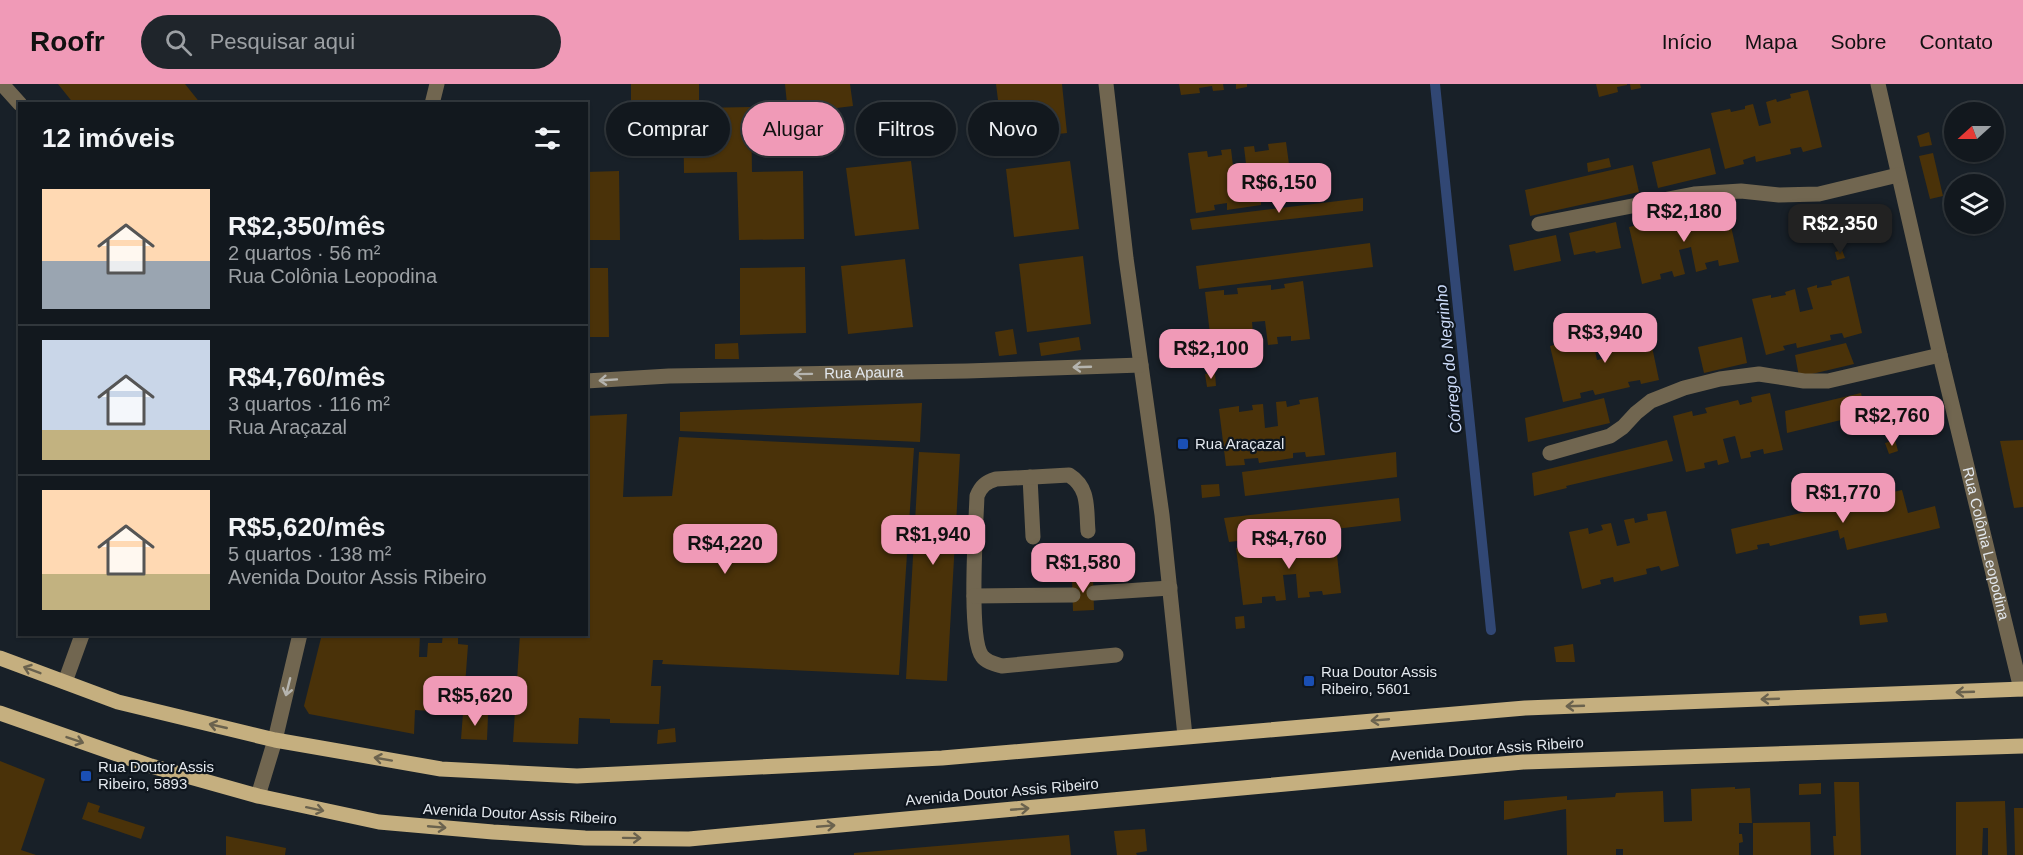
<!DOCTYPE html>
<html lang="pt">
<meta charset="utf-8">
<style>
body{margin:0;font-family:Arial,sans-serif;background:#1f252b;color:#f1f3f6;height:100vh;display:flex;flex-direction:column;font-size:22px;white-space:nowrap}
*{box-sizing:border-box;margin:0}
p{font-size:20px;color:#9ca0a4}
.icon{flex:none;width:33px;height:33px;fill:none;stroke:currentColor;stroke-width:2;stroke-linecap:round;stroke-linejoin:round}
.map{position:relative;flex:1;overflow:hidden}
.sheet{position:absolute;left:18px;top:18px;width:570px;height:534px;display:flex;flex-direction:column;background:#12181e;border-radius:0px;box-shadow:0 2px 4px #0004,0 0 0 2px #31373c}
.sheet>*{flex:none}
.guide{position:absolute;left:606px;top:18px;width:570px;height:54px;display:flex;gap:12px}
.needle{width:39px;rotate:249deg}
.buttons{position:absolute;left:1944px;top:18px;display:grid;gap:12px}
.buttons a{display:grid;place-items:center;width:60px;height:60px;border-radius:50%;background:#12181e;box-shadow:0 2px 4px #0004,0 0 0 2px #31373c;font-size:30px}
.price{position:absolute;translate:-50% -51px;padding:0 14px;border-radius:12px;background:#f09ab7;color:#111;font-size:20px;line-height:39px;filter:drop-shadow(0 2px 3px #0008)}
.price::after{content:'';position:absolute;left:50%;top:36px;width:18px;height:14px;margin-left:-9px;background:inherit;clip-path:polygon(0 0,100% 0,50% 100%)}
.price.active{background:#222;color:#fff}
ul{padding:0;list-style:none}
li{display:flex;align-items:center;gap:18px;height:150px;padding:0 24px}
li+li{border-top:2px solid #31373c}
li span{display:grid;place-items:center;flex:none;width:168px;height:120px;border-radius:0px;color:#555}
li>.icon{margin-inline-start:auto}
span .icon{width:72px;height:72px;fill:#fffc;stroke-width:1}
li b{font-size:26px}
h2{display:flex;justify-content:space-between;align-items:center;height:72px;padding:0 24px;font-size:26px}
.chip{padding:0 21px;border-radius:27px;background:#12181e;box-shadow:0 2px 4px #0004,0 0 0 2px #31373c;font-size:21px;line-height:54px}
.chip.active{background:#f09ab7;color:#111}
header{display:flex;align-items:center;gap:36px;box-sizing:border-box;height:84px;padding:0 30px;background:#f09ab7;color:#111}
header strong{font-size:28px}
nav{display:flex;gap:33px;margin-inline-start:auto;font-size:21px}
.search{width:420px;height:54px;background:#1f252b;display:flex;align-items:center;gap:15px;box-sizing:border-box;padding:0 21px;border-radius:33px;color:#9ca0a4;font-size:22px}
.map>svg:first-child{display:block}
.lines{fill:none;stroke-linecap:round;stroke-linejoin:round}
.stream{stroke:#314774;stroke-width:10}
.building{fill:#4a3209}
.minor{stroke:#716650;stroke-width:15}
.major{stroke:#c5af7f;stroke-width:15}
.oneway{stroke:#b5b4af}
.oneway2{stroke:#6a624e}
.transit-dot{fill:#1a4fb4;stroke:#0f161e;stroke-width:2}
.labels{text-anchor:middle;stroke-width:4.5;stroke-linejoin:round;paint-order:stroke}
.street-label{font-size:15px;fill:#e3e8ee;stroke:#0f161e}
.poi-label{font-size:15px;fill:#e3e8ee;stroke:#0f161e;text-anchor:start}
.water-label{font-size:16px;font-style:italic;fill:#ceddfb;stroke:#0f161e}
</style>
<header>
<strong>Roofr</strong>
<div class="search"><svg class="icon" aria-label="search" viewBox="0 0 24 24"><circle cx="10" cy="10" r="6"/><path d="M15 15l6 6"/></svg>Pesquisar aqui</div>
<nav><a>Início</a><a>Mapa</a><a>Sobre</a><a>Contato</a></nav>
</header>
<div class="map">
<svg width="2023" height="771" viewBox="0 0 2023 771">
<rect width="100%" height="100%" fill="#182028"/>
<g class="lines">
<path class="stream" d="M 1435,0 L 1491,546"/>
</g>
<path class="building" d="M 58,0 L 185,0 L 201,20 L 74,20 Z
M 631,0 L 699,0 L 699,24 L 751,23 L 752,88 L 803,87 L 804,155 L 739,156 L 737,88 L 684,89 L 683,24 L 631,25 Z
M 785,0 L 850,0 L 853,22 L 788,30 Z
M 996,0 L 1062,0 L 1067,49 L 1003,56 Z
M 1179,0 L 1223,0 L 1224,6 L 1213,7 L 1212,2 L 1199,4 L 1200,9 L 1181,11 Z
M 1236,0 L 1247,0 L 1247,3 L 1236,5 Z
M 1596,0 L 1627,0 L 1627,1 L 1617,3 L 1618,8 L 1599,13 Z
M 1630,0 L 1640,0 L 1641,4 L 1631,6 Z
M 1808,6 L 1822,63 L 1803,68 L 1801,63 L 1790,65 L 1791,70 L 1756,78 L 1755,72 L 1743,76 L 1744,80 L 1725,85 L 1711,29 L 1730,25 L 1731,28 L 1745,25 L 1745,22 L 1753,20 L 1759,42 L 1771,39 L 1766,18 L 1776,15 L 1777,18 L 1791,14 L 1790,10 Z
M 1929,48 L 1932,61 L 1920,63 L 1917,52 Z
M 1286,58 L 1294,117 L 1274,119 L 1273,113 L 1261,115 L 1261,121 L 1227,126 L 1227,119 L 1214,121 L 1215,126 L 1196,129 L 1188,69 L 1207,67 L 1208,73 L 1222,71 L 1221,66 L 1231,65 L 1234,90 L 1247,88 L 1244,63 L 1254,62 L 1255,68 L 1269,66 L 1268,60 Z
M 1710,64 L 1716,90 L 1658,104 L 1652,78 Z
M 1933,69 L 1943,112 L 1930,115 L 1919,72 Z
M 1609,74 L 1611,83 L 1588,88 L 1587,79 Z
M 911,77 L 919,145 L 855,152 L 846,84 Z
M 1070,77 L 1079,145 L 1014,153 L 1006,85 Z
M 1633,81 L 1639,108 L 1530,132 L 1525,106 Z
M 619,87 L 620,156 L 586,156 L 586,88 Z
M 1363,114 L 1363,127 L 1192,146 L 1190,135 Z
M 1726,120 L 1739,178 L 1719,182 L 1718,176 L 1705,179 L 1707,185 L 1696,188 L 1691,163 L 1679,166 L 1685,190 L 1674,193 L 1672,187 L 1660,190 L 1661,195 L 1642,200 L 1629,143 L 1647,139 L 1649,144 L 1662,141 L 1660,136 L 1694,128 L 1696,133 L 1708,130 L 1707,125 Z
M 1616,138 L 1621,164 L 1596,169 L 1595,167 L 1574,171 L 1569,149 Z
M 1556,151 L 1561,177 L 1514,187 L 1509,161 Z
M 1370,159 L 1373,183 L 1199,205 L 1196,182 Z
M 1842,166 L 1845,174 L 1837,176 L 1835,168 Z
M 1083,172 L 1091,240 L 1027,248 L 1019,180 Z
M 905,175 L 913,243 L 848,250 L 841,182 Z
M 805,183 L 806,249 L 740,251 L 740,184 Z
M 586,184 L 608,184 L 609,253 L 586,253 Z
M 1849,192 L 1862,249 L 1844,254 L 1842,249 L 1830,251 L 1831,256 L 1797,264 L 1796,259 L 1783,262 L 1785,266 L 1766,271 L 1752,215 L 1771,211 L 1771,214 L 1786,211 L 1785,208 L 1795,205 L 1800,228 L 1813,225 L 1807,204 L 1817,201 L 1817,204 L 1832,201 L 1831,197 Z
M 1303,197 L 1310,255 L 1291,257 L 1291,252 L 1277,253 L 1278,260 L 1268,261 L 1265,237 L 1252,238 L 1254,262 L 1244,263 L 1243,258 L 1230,259 L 1230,265 L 1212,267 L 1205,208 L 1224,206 L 1224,211 L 1238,210 L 1237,204 L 1271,201 L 1271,206 L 1285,204 L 1284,200 Z
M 1647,239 L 1659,296 L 1641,300 L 1640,296 L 1628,298 L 1630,303 L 1595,311 L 1593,306 L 1580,309 L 1581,314 L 1563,318 L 1550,262 L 1568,257 L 1569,263 L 1583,259 L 1582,254 L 1592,252 L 1597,276 L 1610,273 L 1604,249 L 1615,247 L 1616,252 L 1629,249 L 1627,244 Z
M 1013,245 L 1017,270 L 999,272 L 995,248 Z
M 1079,253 L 1081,266 L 1041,272 L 1039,259 Z
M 1742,253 L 1747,279 L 1704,289 L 1698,263 Z
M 738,259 L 739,275 L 715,275 L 715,260 Z
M 1846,259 L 1854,280 L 1799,293 L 1795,271 Z
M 1215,289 L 1216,302 L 1207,303 L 1205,290 Z
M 1770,309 L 1783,366 L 1764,370 L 1763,365 L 1750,368 L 1751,373 L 1741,375 L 1735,352 L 1723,355 L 1729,378 L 1718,381 L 1717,376 L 1704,379 L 1705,384 L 1686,388 L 1673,332 L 1692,327 L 1693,332 L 1707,329 L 1705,324 L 1738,316 L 1740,321 L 1752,318 L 1751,313 Z
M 1861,309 L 1866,330 L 1787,349 L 1785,327 Z
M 1318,313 L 1325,371 L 1306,373 L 1305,368 L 1293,369 L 1293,374 L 1259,379 L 1258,374 L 1244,375 L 1245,381 L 1226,382 L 1219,325 L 1239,322 L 1239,328 L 1253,326 L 1252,321 L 1263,320 L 1265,344 L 1278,342 L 1276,318 L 1286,317 L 1287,323 L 1300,320 L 1299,316 Z
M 1604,314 L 1610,339 L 1528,358 L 1525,334 Z
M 922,319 L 920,358 L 680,347 L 680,328 Z
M 1912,326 L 1917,345 L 1900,349 L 1895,330 Z
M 627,330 L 623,413 L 672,412 L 679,353 L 914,364 L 899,591 L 662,580 L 663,576 L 653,576 L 651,602 L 661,602 L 659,640 L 610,639 L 610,635 L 579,634 L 578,660 L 513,658 L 520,550 L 586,550 L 586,332 Z
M 1667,356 L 1673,377 L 1566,402 L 1567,404 L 1534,412 L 1532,389 Z
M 1895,356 L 1898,367 L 1889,370 L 1885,359 Z
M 2023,356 L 2023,423 L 2014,424 L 2000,357 Z
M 919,368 L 960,370 L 947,597 L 906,595 Z
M 1396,368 L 1397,393 L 1245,412 L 1242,388 Z
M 1219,400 L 1220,412 L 1202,414 L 1201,401 Z
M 1902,406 L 1908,429 L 1935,422 L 1940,444 L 1847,466 L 1844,453 L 1840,455 L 1838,446 L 1770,462 L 1769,459 L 1757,461 L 1758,465 L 1736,470 L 1731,445 Z
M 1399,414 L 1401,437 L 1229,458 L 1224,434 Z
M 1666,427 L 1679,482 L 1661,487 L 1659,482 L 1646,485 L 1647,490 L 1614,498 L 1613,493 L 1600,496 L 1601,500 L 1582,505 L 1569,448 L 1588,444 L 1589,450 L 1603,446 L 1601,441 L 1611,439 L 1617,462 L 1630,459 L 1624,436 L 1634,434 L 1635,439 L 1648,436 L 1647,430 Z
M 1335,452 L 1341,509 L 1323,511 L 1322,507 L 1309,508 L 1310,513 L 1298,514 L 1296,490 L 1283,491 L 1286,516 L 1276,517 L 1275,512 L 1262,513 L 1262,519 L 1243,521 L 1236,464 L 1255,462 L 1256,467 L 1270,465 L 1269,460 L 1303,456 L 1303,461 L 1317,459 L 1317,455 Z
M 1093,494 L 1094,526 L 1073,527 L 1072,495 Z
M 1886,529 L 1888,538 L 1860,541 L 1859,532 Z
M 1244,532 L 1245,544 L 1236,545 L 1235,533 Z
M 322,550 L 420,550 L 419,573 L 427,573 L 428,559 L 442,559 L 443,550 L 458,550 L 458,560 L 468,561 L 463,629 L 415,626 L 414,650 L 309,630 L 304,622 Z
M 1573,560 L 1575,578 L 1556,578 L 1554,563 Z
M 463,629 L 488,631 L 487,656 L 461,655 Z
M 675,644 L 676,658 L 657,660 L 658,646 Z
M 0,677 L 45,695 L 21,766 L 36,771 L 0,771 Z
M 1834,698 L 1859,698 L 1861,771 L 1834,771 L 1833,752 L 1836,752 Z
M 1821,699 L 1821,710 L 1799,711 L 1799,700 Z
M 1735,703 L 1735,705 L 1750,704 L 1752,739 L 1739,739 L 1739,750 L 1742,750 L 1743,758 L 1739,759 L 1739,771 L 1623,771 L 1623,765 L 1616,765 L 1616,771 L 1567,771 L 1566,725 L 1504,736 L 1504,717 L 1567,712 L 1567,716 L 1615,713 L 1616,709 L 1663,707 L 1664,738 L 1692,737 L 1691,705 Z
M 2005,717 L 2007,771 L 1988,771 L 1988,744 L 1983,744 L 1982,771 L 1956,771 L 1956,718 Z
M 88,718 L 100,722 L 98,728 L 145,743 L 141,755 L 82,735 Z
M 2014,724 L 2023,724 L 2023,771 L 2015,771 Z
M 1810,738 L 1811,771 L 1753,771 L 1753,739 Z
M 1145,745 L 1147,767 L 1136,769 L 1137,771 L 1117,771 L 1114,747 Z
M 1069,751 L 1071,771 L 854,771 L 854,769 Z
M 226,752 L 286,764 L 285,771 L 226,771 Z"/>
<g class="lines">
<g class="minor">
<path d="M 2,0 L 20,20"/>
<path d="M 1106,0 L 1126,174 L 1162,431 L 1185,652"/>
<path id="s1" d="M 1878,0 L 1940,271 L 2021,605"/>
<path d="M 432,20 L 437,0"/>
<path d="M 1539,140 L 1694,110 L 1741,107 L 1779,111 L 1819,110 L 1898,91"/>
<path id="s2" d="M 586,297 L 669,292 L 967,287 L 1141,281"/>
<path d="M 1550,369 L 1610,352 L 1623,343 L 1636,329 L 1651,317 L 1684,304 L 1720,295 L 1759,290 L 1804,297 L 1828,297 L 1940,271"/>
<path d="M 1030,393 L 1033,453"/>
<path d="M 1088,447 C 1086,425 1090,404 1069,391 L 996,395 C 986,398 981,402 977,412 C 976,440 968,554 982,572 C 986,578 995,580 1002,582 L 1116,571"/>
<path d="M 1094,509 L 1170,504"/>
<path d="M 974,512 L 1073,511"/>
<path d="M 65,598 L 82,551"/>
<path d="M 258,712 L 275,656 L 300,550"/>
</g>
<path class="major" d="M 0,574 L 118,618 L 275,656 L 441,685 L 577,692 L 942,674 L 1525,624 L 2023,605
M 0,629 L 151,682 L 258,712 L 379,738 L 493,748 L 585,754 L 689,755 L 1523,678 L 2023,662"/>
</g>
<defs><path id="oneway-shaft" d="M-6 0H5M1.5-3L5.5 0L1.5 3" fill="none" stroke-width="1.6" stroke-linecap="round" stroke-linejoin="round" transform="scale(1.5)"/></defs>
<g class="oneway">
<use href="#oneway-shaft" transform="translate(1082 283) rotate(178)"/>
<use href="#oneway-shaft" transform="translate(803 290) rotate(179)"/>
<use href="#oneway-shaft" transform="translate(608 296) rotate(176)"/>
<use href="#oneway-shaft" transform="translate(288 603) rotate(104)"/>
</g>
<g class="oneway2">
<use href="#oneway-shaft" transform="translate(32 586) rotate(-159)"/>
<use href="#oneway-shaft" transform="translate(1965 608) rotate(178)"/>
<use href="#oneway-shaft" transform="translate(1770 615) rotate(178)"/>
<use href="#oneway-shaft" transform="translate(1575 622) rotate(178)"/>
<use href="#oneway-shaft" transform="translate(1380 636) rotate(175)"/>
<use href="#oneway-shaft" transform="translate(218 642) rotate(-167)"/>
<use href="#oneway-shaft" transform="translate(75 656) rotate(19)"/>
<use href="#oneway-shaft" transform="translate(383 675) rotate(-170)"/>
<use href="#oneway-shaft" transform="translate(315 725) rotate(12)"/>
<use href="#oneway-shaft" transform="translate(1020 725) rotate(-5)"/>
<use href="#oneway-shaft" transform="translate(826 742) rotate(-5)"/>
<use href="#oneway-shaft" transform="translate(437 743) rotate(5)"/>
<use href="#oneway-shaft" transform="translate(632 754) rotate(1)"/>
</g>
<g class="transit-dot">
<rect x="1177" y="354" width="12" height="12" rx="3"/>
<rect x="1303" y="591" width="12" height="12" rx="3"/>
<rect x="80" y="686" width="12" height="12" rx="3"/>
</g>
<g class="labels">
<g class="street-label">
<text dy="5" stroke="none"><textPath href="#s2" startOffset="278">Rua Apaura</textPath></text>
<text dy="5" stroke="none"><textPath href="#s1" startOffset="472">Rua Colônia Leopodina</textPath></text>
<text transform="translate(1487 665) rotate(-4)" y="5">Avenida Doutor Assis Ribeiro</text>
<text transform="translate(1002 708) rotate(-5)" y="5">Avenida Doutor Assis Ribeiro</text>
<text transform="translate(520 730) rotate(3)" y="5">Avenida Doutor Assis Ribeiro</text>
</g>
<g class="poi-label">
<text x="1195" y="365">Rua Araçazal</text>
<text x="1321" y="593">Rua Doutor Assis<tspan x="1321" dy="17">Ribeiro, 5601</tspan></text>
<text x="98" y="688">Rua Doutor Assis<tspan x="98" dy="17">Ribeiro, 5893</tspan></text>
</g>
<g class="water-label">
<text transform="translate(1448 275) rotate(-96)" y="6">Córrego do Negrinho</text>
</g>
</g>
</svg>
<div class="buttons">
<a><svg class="needle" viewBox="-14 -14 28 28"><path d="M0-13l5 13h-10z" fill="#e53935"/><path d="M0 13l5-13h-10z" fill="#9ca0a4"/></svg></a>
<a><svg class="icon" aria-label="layers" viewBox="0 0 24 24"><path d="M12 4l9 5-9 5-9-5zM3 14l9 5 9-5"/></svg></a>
</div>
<b class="price" style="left:1279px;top:130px">R$6,150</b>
<b class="price" style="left:1684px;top:159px">R$2,180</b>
<b class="price active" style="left:1840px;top:171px">R$2,350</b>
<b class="price" style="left:1605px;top:280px">R$3,940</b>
<b class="price" style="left:1211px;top:296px">R$2,100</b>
<b class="price" style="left:1892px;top:363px">R$2,760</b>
<b class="price" style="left:1843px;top:440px">R$1,770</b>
<b class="price" style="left:933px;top:482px">R$1,940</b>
<b class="price" style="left:1289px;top:486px">R$4,760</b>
<b class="price" style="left:725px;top:491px">R$4,220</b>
<b class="price" style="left:1083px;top:510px">R$1,580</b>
<b class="price" style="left:475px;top:643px">R$5,620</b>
<div class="guide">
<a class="chip">Comprar</a>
<a class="chip active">Alugar</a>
<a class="chip">Filtros</a>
<a class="chip">Novo</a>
</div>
<section class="sheet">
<h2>12 imóveis<svg class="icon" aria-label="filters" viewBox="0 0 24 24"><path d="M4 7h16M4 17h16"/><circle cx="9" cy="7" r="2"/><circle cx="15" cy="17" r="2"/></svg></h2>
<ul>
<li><span style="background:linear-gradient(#ffd9b3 60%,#9aa5b1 0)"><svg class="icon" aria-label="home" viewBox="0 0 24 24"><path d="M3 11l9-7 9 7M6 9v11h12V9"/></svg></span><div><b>R$2,350/mês</b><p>2 quartos · 56 m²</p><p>Rua Colônia Leopodina</p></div></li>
<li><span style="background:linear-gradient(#c9d6e8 75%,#c2b280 0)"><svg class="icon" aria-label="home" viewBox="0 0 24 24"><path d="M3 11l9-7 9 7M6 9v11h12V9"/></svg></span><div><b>R$4,760/mês</b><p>3 quartos · 116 m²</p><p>Rua Araçazal</p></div></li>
<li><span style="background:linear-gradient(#ffd9b3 70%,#c2b280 0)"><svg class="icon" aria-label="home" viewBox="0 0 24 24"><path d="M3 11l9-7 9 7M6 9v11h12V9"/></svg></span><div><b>R$5,620/mês</b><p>5 quartos · 138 m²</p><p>Avenida Doutor Assis Ribeiro</p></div></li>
</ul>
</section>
</div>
